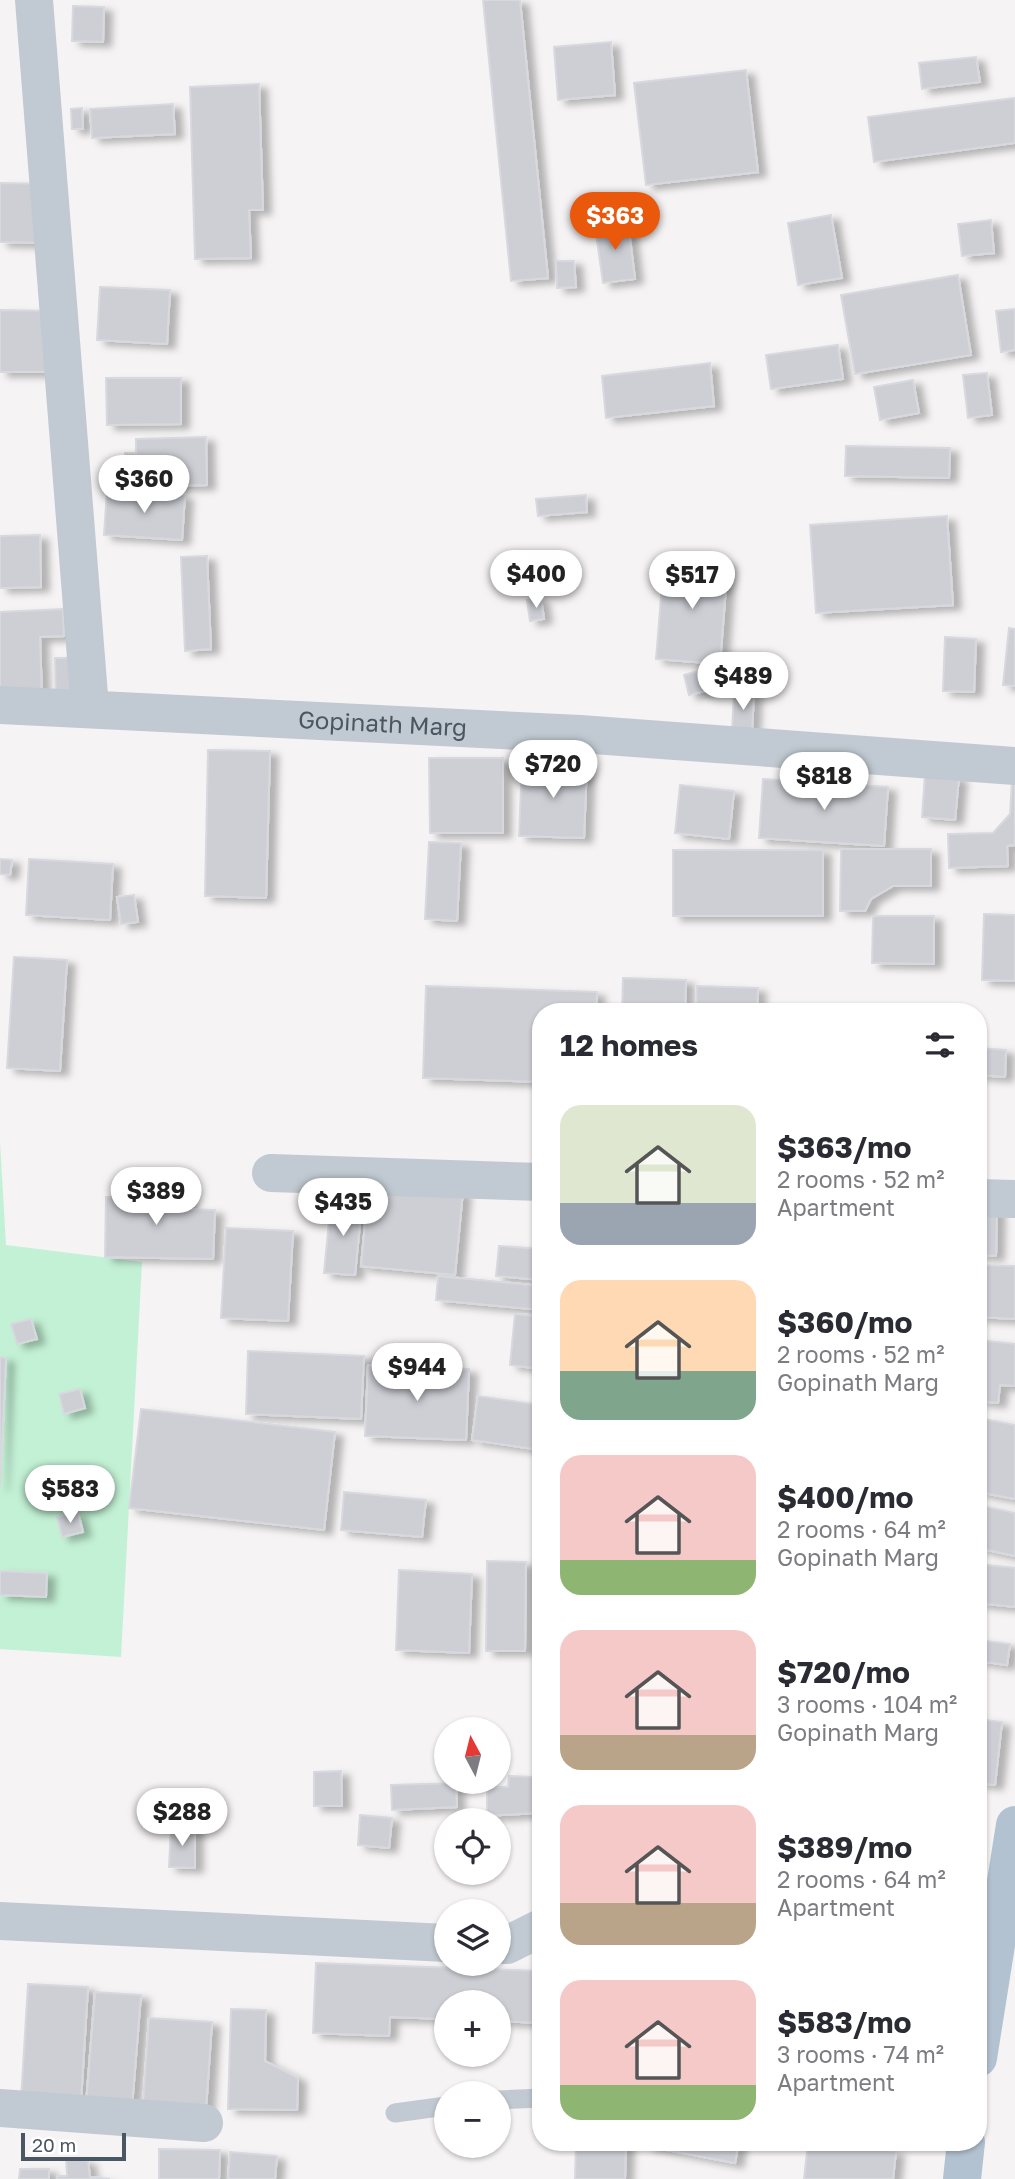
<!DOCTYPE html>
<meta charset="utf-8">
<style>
body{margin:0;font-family:"Golos Text",sans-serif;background:#f2f2f3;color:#2b2b33;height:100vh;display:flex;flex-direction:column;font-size:26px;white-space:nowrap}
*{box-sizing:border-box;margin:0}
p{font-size:23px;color:#7c7c81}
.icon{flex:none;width:38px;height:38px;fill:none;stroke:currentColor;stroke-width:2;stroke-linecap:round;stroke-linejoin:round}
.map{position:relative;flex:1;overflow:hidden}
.side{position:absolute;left:532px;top:1003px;width:455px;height:1148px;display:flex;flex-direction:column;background:#fff;border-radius:28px;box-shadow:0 2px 5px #0004}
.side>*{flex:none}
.needle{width:46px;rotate:353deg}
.controls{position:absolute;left:434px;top:1717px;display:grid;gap:14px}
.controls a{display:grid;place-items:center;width:77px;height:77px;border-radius:50%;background:#fff;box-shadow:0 2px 5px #0004;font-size:35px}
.scale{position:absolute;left:21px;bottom:18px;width:105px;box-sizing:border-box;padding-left:7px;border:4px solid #4a5661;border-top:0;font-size:19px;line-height:24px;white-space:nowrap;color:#4a5661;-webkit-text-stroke:5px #fff;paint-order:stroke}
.price{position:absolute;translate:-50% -60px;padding:0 16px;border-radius:24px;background:#fff;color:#222;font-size:23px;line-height:46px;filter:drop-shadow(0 2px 4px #0008)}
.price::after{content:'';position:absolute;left:50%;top:42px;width:21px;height:16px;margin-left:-10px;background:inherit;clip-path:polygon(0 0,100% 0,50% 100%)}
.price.active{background:#ea580c;color:#fff}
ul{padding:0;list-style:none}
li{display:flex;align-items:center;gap:21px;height:175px;padding:0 28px}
li span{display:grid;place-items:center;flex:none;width:196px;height:140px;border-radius:21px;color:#555}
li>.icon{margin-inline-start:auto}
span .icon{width:84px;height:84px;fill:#fffc;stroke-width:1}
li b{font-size:30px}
h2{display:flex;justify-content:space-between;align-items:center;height:84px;padding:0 28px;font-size:30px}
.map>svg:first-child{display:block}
.green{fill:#c3f1d5}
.building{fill:#cdcfd5;stroke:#d7d9de;stroke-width:2;filter:url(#shadow)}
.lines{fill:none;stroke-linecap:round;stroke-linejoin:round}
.lane{stroke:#c1cad2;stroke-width:19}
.street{stroke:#c1cad2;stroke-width:38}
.primary{stroke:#b3c2d1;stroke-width:38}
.labels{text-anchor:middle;stroke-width:6;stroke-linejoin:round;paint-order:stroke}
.street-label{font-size:24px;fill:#4a5661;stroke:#fff}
</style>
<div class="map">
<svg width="1015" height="2179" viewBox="0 0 1015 2179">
<defs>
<filter id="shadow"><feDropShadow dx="8" dy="4.5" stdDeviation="3.5" flood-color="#0004"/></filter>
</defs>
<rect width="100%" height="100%" fill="#f5f3f3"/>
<path class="green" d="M 0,1142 L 6,1245 L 142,1262 L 121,1657 L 0,1649 Z"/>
<path class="building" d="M 483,0 L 520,0 L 548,278 L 511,281 Z
M 73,6 L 104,7 L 103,42 L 72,41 Z
M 611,42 L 615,95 L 558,100 L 554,47 Z
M 976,57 L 980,82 L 922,89 L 919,63 Z
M 746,70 L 758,172 L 646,185 L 634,83 Z
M 259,84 L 263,210 L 249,210 L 251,258 L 195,259 L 190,87 Z
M 1015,98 L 1015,143 L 874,162 L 868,117 Z
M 173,104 L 175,134 L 92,138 L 90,109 Z
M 82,108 L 83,129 L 72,129 L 71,109 Z
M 0,183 L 48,184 L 47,243 L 0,242 Z
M 831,215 L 842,278 L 798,285 L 788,223 Z
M 991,220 L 994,253 L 962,256 L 958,224 Z
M 628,222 L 635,279 L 603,283 L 595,226 Z
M 556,261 L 574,261 L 576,287 L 557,288 Z
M 958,275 L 971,355 L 855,374 L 841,295 Z
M 100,287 L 170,290 L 167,344 L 97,340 Z
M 1015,309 L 1015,350 L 1001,352 L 996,311 Z
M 0,310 L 50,311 L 50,372 L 0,372 Z
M 838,345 L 843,379 L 771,389 L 766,355 Z
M 710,363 L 714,406 L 606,418 L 602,376 Z
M 987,373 L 992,415 L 968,418 L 963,375 Z
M 106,378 L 181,378 L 181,424 L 107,425 Z
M 913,380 L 919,413 L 880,420 L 874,387 Z
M 206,437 L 207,485 L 138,487 L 137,474 L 125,474 L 125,453 L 136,453 L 136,439 Z
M 846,446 L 950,448 L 949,478 L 845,476 Z
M 107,490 L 185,495 L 182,540 L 104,535 Z
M 586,495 L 587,512 L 538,516 L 536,499 Z
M 947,516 L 953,605 L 816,613 L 810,525 Z
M 40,535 L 41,587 L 0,588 L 0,536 Z
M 207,556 L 211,649 L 185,651 L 181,557 Z
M 664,558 L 728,562 L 720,664 L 656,659 Z
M 541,598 L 544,619 L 530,621 L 527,600 Z
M 63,609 L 64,636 L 40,637 L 42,698 L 0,700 L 0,612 Z
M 1009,628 L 1015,629 L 1015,686 L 1003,685 Z
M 945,637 L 976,639 L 974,692 L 943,691 Z
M 55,658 L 78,658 L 79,702 L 56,702 Z
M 704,669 L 709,690 L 689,695 L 684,675 Z
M 734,693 L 754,693 L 752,732 L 732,731 Z
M 208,750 L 270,751 L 266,898 L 205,896 Z
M 429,758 L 503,758 L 503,833 L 430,833 Z
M 522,762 L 587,764 L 584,838 L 519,836 Z
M 925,774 L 959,777 L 955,820 L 922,817 Z
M 763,779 L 888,787 L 884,846 L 759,838 Z
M 1012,781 L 1015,781 L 1015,845 L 1007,846 L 1008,866 L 949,868 L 948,834 L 993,833 L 1010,814 Z
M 680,785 L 734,791 L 729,839 L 675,833 Z
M 429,842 L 461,843 L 457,921 L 425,919 Z
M 841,849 L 931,849 L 931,886 L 893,886 L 871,899 L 865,911 L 840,911 Z
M 673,850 L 823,850 L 823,916 L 673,916 Z
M 0,859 L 12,860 L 10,875 L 0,874 Z
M 29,859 L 113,864 L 110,920 L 26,915 Z
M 134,895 L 138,922 L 121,924 L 117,897 Z
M 984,914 L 1015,915 L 1015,981 L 982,980 Z
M 873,916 L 934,916 L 934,964 L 872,963 Z
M 14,957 L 67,960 L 60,1071 L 7,1068 Z
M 623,978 L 686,980 L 685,1012 L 622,1012 Z
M 426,986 L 597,992 L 596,1012 L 541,1012 L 541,1082 L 423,1078 Z
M 697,986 L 758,988 L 757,1012 L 696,1012 Z
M 979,1048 L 1006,1050 L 1005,1077 L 978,1075 Z
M 369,1182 L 463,1191 L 455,1275 L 361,1266 Z
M 115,1185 L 149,1186 L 149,1197 L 188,1198 L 187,1209 L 215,1210 L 213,1259 L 105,1257 L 106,1197 L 115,1197 Z
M 331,1200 L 362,1203 L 355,1275 L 324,1273 Z
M 978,1208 L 997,1208 L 996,1256 L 978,1255 Z
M 226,1228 L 293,1231 L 288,1321 L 221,1318 Z
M 499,1246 L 541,1249 L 541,1280 L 496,1276 Z
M 978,1265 L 1015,1266 L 1015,1319 L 978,1317 Z
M 438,1276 L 541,1286 L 541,1310 L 436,1300 Z
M 515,1314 L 541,1316 L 541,1369 L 510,1365 Z
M 31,1319 L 37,1339 L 17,1344 L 11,1324 Z
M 978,1340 L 1015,1344 L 1015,1386 L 1000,1385 L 998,1403 L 978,1401 Z
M 248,1351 L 364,1356 L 361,1419 L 246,1414 Z
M 0,1357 L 6,1358 L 0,1487 Z
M 368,1365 L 469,1369 L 466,1440 L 365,1436 Z
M 80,1389 L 85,1408 L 64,1414 L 59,1394 Z
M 478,1396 L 541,1405 L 541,1450 L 472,1440 Z
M 141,1409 L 335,1432 L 324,1530 L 129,1508 Z
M 984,1419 L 1015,1425 L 1015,1499 L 978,1492 L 978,1447 Z
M 344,1492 L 426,1500 L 422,1537 L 341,1530 Z
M 978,1505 L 1015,1513 L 1015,1556 L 978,1548 Z
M 78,1512 L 83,1532 L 62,1537 L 57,1517 Z
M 487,1561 L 526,1562 L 525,1651 L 486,1651 Z
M 978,1564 L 1015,1568 L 1015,1607 L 978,1603 Z
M 399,1570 L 472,1574 L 469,1653 L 396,1650 Z
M 0,1571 L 47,1573 L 46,1597 L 0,1595 Z
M 978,1640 L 1010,1644 L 1007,1665 L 978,1661 Z
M 978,1719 L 1002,1722 L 995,1785 L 978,1783 Z
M 341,1771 L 342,1806 L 314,1806 L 314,1772 Z
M 509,1776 L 535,1777 L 536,1813 L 487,1816 L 487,1787 L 508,1787 Z
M 456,1783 L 457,1807 L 392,1810 L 391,1785 Z
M 360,1815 L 392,1818 L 389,1848 L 358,1845 Z
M 171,1827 L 195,1828 L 195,1868 L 169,1867 Z
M 316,1963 L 541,1971 L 541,2023 L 499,2021 L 499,2002 L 446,2002 L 446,2019 L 390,2017 L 389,2036 L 313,2033 Z
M 28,1984 L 88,1987 L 81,2102 L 21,2099 Z
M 95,1992 L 141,1995 L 132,2107 L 86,2104 Z
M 231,2009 L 266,2010 L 265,2061 L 298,2078 L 297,2110 L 228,2109 Z
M 149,2018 L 212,2022 L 206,2110 L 143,2105 Z
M 576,2142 L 626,2142 L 625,2179 L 575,2179 Z
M 647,2142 L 739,2142 L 735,2163 L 646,2146 Z
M 808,2142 L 896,2151 L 893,2179 L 804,2179 Z
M 159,2149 L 220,2150 L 219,2179 L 159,2179 Z
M 230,2152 L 277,2156 L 275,2179 L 228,2179 Z
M 66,2158 L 88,2161 L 90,2177 L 110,2179 L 57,2179 L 57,2176 L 67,2176 Z
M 20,2169 L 49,2169 L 49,2179 L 19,2179 Z"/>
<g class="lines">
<path class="lane" d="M 499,2100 L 541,2098
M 395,2113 L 446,2106"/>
<g class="street">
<path d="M 34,0 L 90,708"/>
<path id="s1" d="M 0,705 L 580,734 L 1015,766"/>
<path d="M 271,1173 L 541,1182"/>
<path d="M 978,1198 L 1015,1199"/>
<path d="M 0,1921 L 446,1943"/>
<path d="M 499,1945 L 507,1945 L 541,1928"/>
<path d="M 0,2108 L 204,2123"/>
</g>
<path class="primary" d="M 978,2058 L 1015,1825
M 962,2179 L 966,2142"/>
</g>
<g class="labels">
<g class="street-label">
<text dy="8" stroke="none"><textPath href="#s1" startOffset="383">Gopinath Marg</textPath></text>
</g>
</g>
</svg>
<div class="controls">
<a><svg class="needle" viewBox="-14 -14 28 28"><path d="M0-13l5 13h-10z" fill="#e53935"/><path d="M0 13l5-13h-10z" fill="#7c7c81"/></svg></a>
<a><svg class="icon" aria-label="locate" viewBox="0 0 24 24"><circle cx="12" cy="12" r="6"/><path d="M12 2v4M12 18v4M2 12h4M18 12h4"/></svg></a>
<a><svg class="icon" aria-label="layers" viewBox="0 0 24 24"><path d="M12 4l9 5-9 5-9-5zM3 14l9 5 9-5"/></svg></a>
<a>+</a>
<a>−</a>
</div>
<div class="scale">20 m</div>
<b class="price active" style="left:615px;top:252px">$363</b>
<b class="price" style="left:144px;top:515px">$360</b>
<b class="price" style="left:536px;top:610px">$400</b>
<b class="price" style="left:692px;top:611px">$517</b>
<b class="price" style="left:743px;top:712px">$489</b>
<b class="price" style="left:553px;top:800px">$720</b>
<b class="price" style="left:824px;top:812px">$818</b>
<b class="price" style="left:156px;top:1227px">$389</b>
<b class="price" style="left:343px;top:1238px">$435</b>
<b class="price" style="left:417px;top:1403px">$944</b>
<b class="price" style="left:70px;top:1525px">$583</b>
<b class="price" style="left:182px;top:1848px">$288</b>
<section class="side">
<h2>12 homes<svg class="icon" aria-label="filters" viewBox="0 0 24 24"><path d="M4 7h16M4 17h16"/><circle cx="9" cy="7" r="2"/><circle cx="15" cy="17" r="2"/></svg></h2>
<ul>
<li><span style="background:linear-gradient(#dfe7d0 70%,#9aa5b1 0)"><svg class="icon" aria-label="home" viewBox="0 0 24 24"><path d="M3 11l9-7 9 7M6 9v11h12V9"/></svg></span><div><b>$363/mo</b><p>2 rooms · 52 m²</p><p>Apartment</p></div></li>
<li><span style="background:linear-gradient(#ffd9b3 65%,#7fa58c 0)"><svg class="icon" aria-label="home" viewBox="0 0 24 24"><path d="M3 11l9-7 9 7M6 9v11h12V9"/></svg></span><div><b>$360/mo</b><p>2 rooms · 52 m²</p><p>Gopinath Marg</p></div></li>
<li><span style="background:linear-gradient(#f6c9c9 75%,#8fb573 0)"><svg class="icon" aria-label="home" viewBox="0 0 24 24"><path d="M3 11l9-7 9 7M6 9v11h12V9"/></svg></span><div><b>$400/mo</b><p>2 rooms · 64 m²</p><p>Gopinath Marg</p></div></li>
<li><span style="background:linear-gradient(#f6c9c9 75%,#b9a48a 0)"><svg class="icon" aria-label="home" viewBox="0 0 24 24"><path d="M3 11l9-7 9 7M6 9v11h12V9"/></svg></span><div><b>$720/mo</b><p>3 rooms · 104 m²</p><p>Gopinath Marg</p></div></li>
<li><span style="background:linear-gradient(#f6c9c9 70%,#b9a48a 0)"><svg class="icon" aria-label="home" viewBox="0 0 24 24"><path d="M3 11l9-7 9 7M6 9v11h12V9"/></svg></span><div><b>$389/mo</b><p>2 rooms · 64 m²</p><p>Apartment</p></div></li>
<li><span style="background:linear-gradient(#f6c9c9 75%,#8fb573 0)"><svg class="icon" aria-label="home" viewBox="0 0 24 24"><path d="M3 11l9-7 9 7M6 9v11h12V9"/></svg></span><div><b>$583/mo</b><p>3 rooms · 74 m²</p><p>Apartment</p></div></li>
</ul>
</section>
</div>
